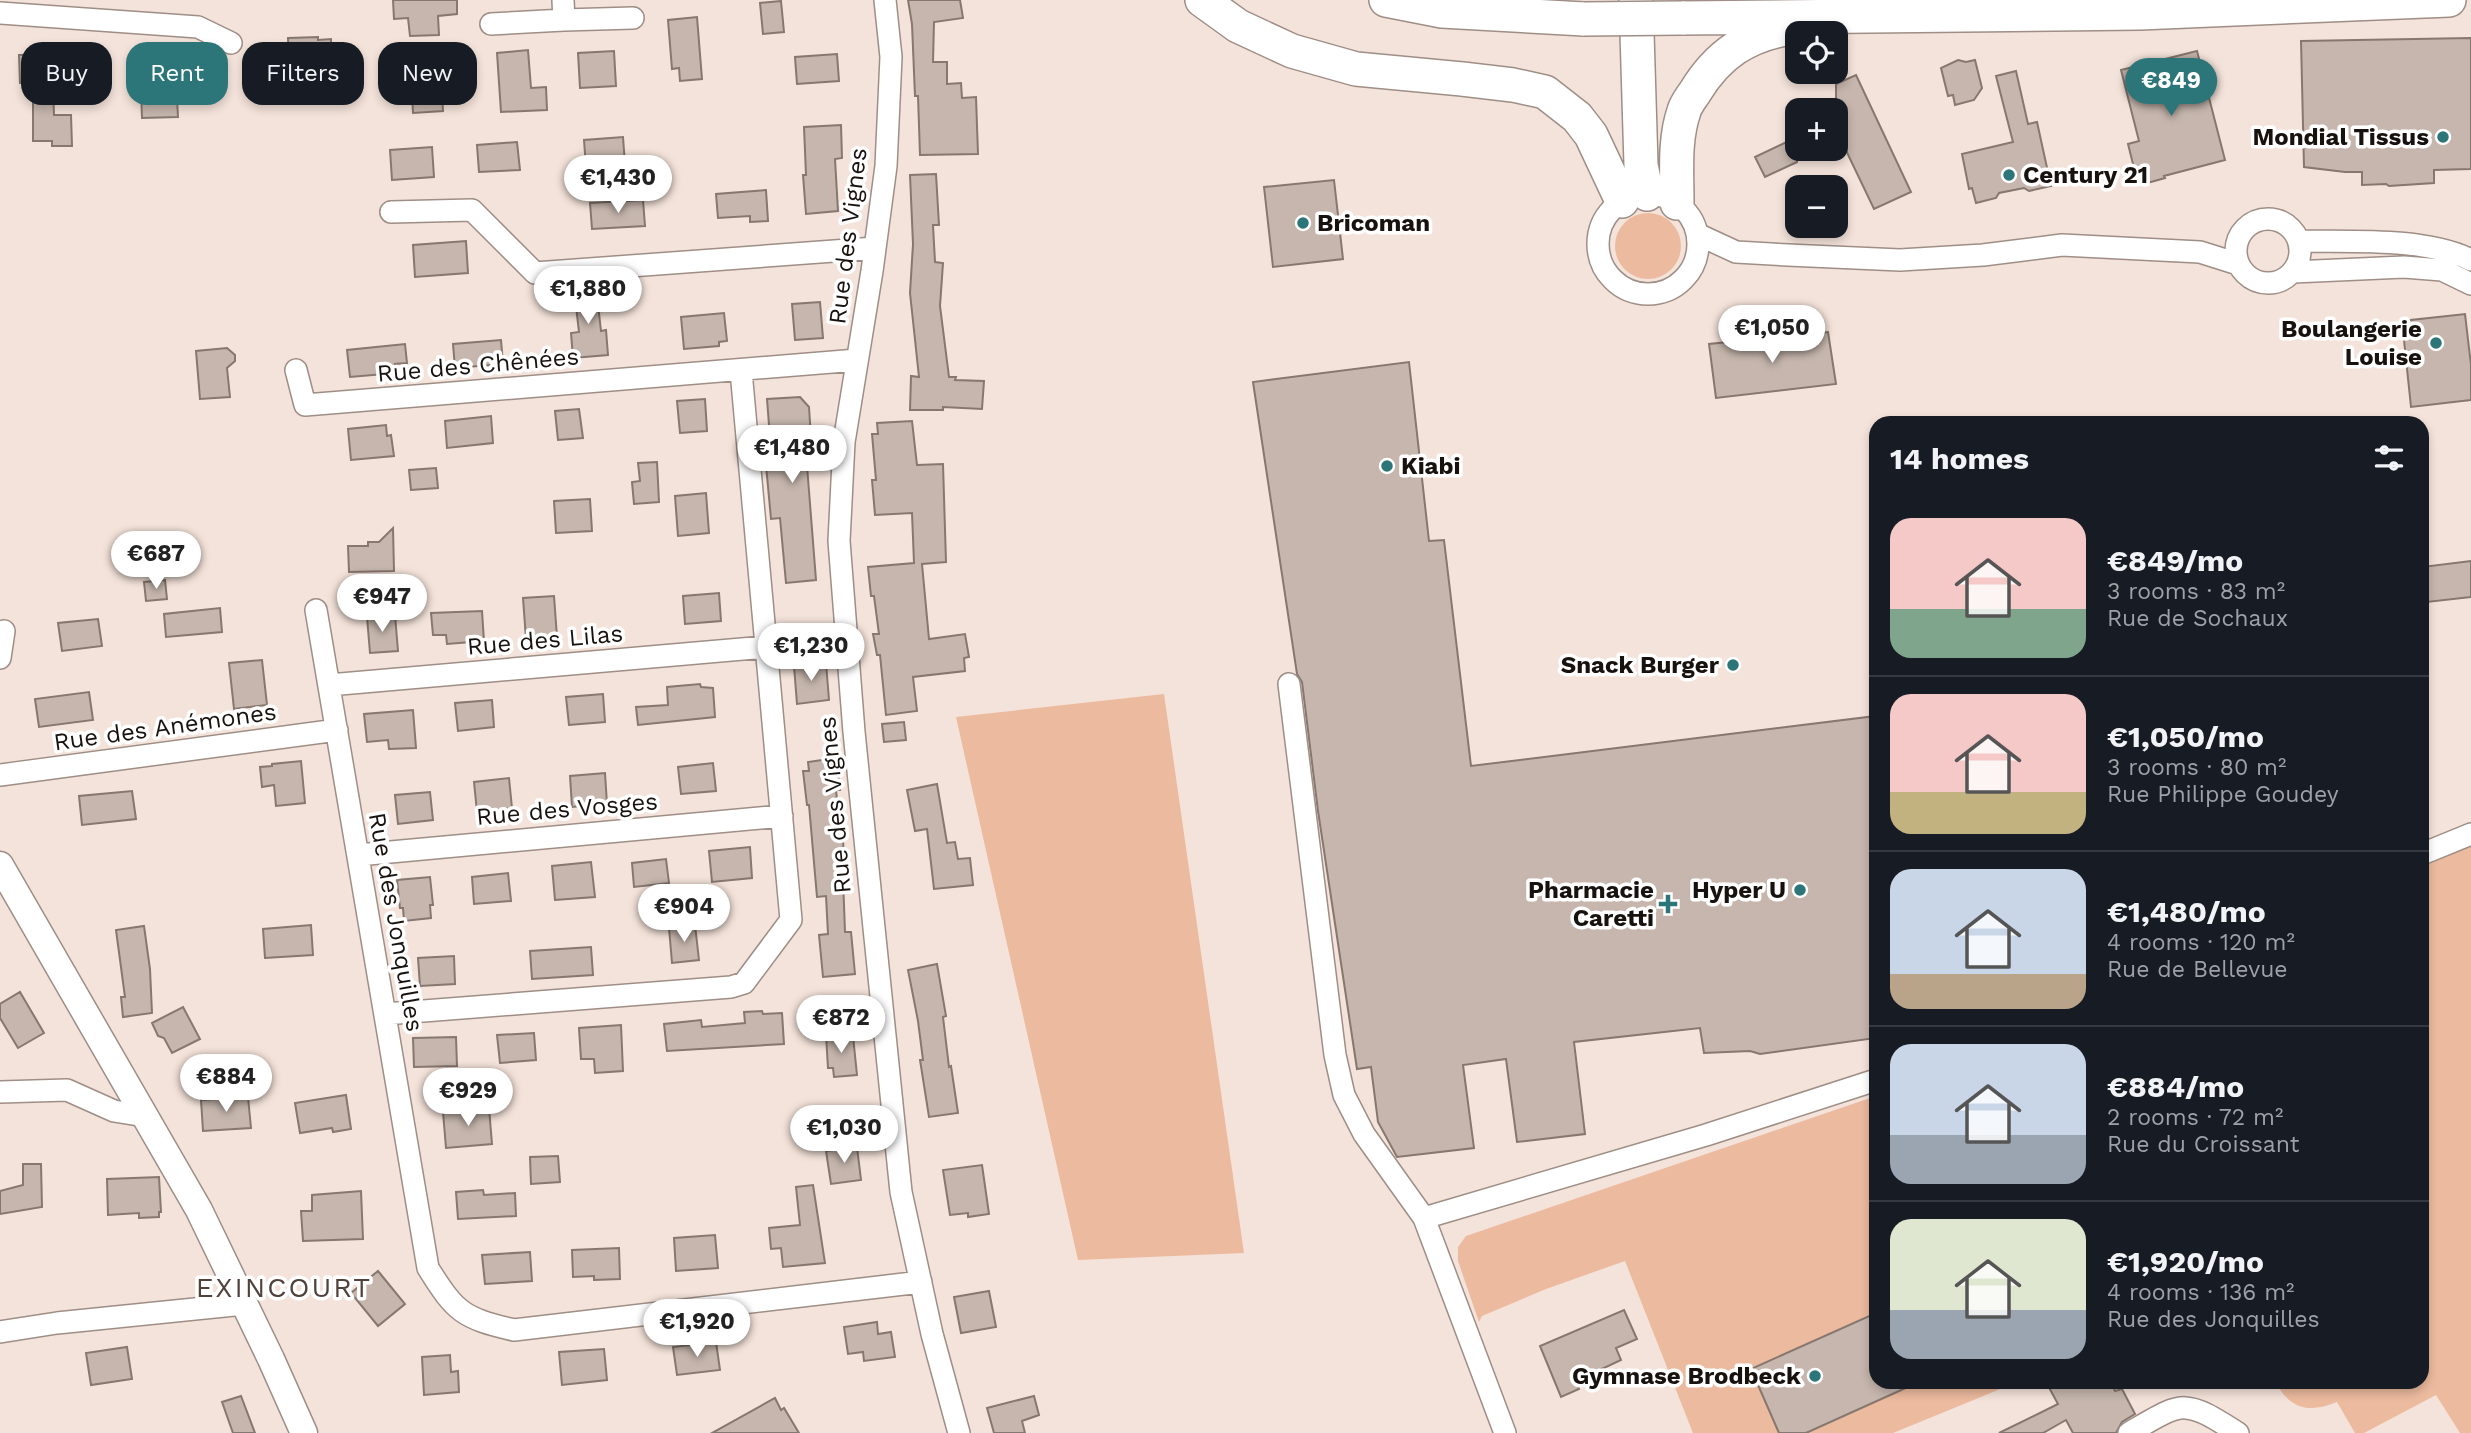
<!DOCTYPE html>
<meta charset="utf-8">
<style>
body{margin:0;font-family:"Work Sans",sans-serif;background:#20242c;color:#f1f3f6;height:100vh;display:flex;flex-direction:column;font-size:26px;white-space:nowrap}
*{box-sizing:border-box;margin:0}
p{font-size:23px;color:#9ea1a6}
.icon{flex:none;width:38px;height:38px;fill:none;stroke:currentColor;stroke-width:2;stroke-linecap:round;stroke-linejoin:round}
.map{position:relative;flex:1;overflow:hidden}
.drawer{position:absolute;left:1869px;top:416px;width:560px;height:973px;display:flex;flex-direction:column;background:#171b24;border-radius:21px;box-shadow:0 4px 10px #0003}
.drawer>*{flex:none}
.hud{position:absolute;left:21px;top:42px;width:665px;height:63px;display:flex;gap:14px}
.fabs{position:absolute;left:1785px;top:21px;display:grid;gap:14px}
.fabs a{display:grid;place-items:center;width:63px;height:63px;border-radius:14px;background:#171b24;box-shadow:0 4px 10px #0003;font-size:35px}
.price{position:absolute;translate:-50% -60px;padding:0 16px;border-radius:24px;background:#fff;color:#222;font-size:23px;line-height:46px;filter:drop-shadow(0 2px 4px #0008)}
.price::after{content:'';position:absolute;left:50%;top:42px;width:21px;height:16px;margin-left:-10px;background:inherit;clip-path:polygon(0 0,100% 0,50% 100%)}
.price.on{background:#2c767a;color:#fff}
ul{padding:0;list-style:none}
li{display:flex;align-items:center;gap:21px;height:175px;padding:0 21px}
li+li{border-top:2px solid #363941}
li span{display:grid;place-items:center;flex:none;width:196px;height:140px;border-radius:21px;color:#555}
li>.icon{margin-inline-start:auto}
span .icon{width:84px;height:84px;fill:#fffc;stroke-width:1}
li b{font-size:30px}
h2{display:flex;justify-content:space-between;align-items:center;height:84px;padding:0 21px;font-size:30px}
.tag{padding:0 24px;border-radius:21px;background:#171b24;box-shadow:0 4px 10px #0003;font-size:24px;line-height:63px}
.tag.on{background:#2c767a;color:#fff}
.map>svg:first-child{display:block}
.green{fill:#ecba9e}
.building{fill:#c6b6ad;stroke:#86776f;stroke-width:2}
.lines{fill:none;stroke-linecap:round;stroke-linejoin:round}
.minor-casing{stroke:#9e8e86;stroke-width:24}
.tertiary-casing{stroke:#9e8e86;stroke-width:29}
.primary-casing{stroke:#9e8e86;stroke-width:36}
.minor{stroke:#fff;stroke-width:21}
.tertiary{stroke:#fff;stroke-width:26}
.primary{stroke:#fff;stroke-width:33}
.primary-bridge-casing{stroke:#9e8e86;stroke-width:36;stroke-linecap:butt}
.primary-bridge{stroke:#fff;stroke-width:33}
.poi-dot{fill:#2c767a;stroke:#fff;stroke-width:2.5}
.labels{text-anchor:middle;stroke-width:7;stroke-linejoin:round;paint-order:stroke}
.poi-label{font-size:24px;font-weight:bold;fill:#18120f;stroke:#fff;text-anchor:end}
.street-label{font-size:24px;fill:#18120f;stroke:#fff}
.quarter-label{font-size:28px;letter-spacing:2px;fill:#50423b;stroke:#fff}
</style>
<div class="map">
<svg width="2471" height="1433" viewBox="0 0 2471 1433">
<rect width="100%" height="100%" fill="#f4e3da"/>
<path class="green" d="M1615 246a33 33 0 1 1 66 0a33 33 0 1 1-66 0Z
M 1164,694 L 1244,1253 L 1078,1260 L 956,717 Z
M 2471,846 L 2471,1433 L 2460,1433 L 2436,1395 L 2364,1433 L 2355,1433 L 2337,1402 C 2310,1413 2291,1410 2276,1383 L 2422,1382 L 2422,867 Z
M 1876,1096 L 1876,1382 L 2015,1383 L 1893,1433 L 1693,1433 L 1625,1261 L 1546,1289 L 1482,1316 L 1479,1322 L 1458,1261 L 1458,1247 L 1466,1236 Z"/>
<path class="building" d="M 393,0 L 457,0 L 457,14 L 438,16 L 439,35 L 410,36 L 408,18 L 394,19 Z
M 908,0 L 960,0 L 963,18 L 934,22 L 933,62 L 947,62 L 947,84 L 961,83 L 962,98 L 976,97 L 978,154 L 920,155 L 918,96 L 915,96 L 912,24 Z
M 781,1 L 784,32 L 763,34 L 760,3 Z
M 697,17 L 702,79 L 680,81 L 679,68 L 672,69 L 668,20 Z
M 318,37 L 318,40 L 331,39 L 332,86 L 290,88 L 288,38 Z
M 2471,38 L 2471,169 L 2434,170 L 2434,183 L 2389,186 L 2386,184 L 2362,185 L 2362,172 L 2345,172 L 2304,167 L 2301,41 Z
M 528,50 L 531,88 L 546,87 L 547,110 L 501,112 L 497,53 Z
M 614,51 L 616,86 L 580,88 L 578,53 Z
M 2197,51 L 2225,160 L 2164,176 L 2165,178 L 2144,184 L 2137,180 L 2128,144 L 2139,141 L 2121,70 Z
M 52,54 L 54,115 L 71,115 L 72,146 L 52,146 L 52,141 L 33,141 L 33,82 L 20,83 L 19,55 Z
M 837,54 L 839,81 L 797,84 L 795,57 Z
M 1958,60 L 1966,62 L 1975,60 L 1982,88 L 1974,100 L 1955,105 L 1953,95 L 1948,96 L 1941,68 Z
M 175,63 L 178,117 L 142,118 L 140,64 Z
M 2016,71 L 2028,124 L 2037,122 L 2051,186 L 2029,191 L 2024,188 L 1999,193 L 1996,198 L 1976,203 L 1972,188 L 1969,189 L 1962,154 L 2013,142 L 1996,76 Z
M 441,74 L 443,111 L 413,113 L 411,75 Z
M 1856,75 L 1911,192 L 1874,209 L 1841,140 L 1836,143 L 1836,84 Z
M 841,125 L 842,158 L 835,159 L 838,211 L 806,214 L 803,175 L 806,175 L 804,127 Z
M 623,137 L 625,164 L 586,167 L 584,140 Z
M 1797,137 L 1797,162 L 1765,177 L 1755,157 Z
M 517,142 L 520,170 L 479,172 L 477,145 Z
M 432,147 L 434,177 L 392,180 L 390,150 Z
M 936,174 L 939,225 L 933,225 L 935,262 L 943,263 L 940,306 L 949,377 L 956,377 L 955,380 L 984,381 L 982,409 L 943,407 L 943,410 L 910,410 L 911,376 L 919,377 L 910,293 L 913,244 L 910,175 Z
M 1334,180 L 1343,259 L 1273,267 L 1264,187 Z
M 766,190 L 768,221 L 750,222 L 750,216 L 718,218 L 716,194 Z
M 643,200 L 645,226 L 592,229 L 590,203 Z
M 466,241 L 468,273 L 415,277 L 413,245 Z
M 596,287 L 601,331 L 606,330 L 608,355 L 573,358 L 571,333 L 579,332 L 574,289 Z
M 820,302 L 823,338 L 795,340 L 792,304 Z
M 724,313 L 727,341 L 719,342 L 719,346 L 684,349 L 681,317 Z
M 2465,314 L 2471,365 L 2471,400 L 2411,407 L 2402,321 Z
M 1828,332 L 1836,384 L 1716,398 L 1709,344 Z
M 501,340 L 503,364 L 455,368 L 453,344 Z
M 405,344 L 407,363 L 395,364 L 396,373 L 350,377 L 347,350 Z
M 227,348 L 235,355 L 235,361 L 227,368 L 230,397 L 200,399 L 196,351 Z
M 1409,362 L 1429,541 L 1444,540 L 1471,766 L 1876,716 L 1876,1038 L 1760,1054 L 1750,1051 L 1704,1053 L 1700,1028 L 1574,1042 L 1585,1134 L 1517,1142 L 1506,1059 L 1463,1065 L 1474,1148 L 1397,1157 L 1378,1122 L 1371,1067 L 1357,1069 L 1318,811 L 1302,682 L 1297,674 L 1253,382 Z
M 800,397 L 809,407 L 811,438 L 808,438 L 810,453 L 806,453 L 816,580 L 786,583 L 780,518 L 771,519 L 766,465 L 772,464 L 767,399 Z
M 705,399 L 707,431 L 680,433 L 677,401 Z
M 579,409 L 583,438 L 558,440 L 555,411 Z
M 491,416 L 493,443 L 447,448 L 445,421 Z
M 912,421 L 917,465 L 943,464 L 946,562 L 922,564 L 929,639 L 965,634 L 969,657 L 964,658 L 965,671 L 913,677 L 917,711 L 886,715 L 880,655 L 877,655 L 873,634 L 879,634 L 874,596 L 871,596 L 868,567 L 914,563 L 912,513 L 875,515 L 872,480 L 876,480 L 872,434 L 878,434 L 877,423 Z
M 386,425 L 387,436 L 391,435 L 394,456 L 351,460 L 348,429 Z
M 657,462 L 659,502 L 634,504 L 632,482 L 640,481 L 638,463 Z
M 436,468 L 438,488 L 411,490 L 409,470 Z
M 706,493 L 709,533 L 678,536 L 675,496 Z
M 590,499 L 592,531 L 556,533 L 554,501 Z
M 393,528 L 394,571 L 349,572 L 348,546 L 368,546 L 368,542 L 379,542 Z
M 2471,561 L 2471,597 L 2427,602 L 2422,567 Z
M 165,580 L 167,599 L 146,601 L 144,582 Z
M 719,593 L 721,621 L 685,624 L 683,596 Z
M 554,596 L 557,637 L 526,639 L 523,598 Z
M 220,608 L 222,632 L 166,637 L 164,614 Z
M 482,611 L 484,641 L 447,644 L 446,635 L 433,635 L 431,613 Z
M 395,615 L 398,651 L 370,653 L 367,617 Z
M 98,619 L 102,646 L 62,651 L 58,623 Z
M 262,660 L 267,705 L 234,709 L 229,663 Z
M 826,663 L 829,700 L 797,704 L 794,666 Z
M 700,684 L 701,687 L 713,688 L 715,717 L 638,725 L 636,707 L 668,705 L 667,687 Z
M 89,692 L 93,720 L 39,727 L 35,699 Z
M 603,694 L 605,722 L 569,725 L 566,697 Z
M 492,700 L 494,727 L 458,731 L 455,703 Z
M 413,710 L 416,748 L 389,749 L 388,740 L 367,742 L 364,714 Z
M 904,722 L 906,740 L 884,742 L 882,724 Z
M 836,758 L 840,790 L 836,790 L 840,829 L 842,829 L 846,878 L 843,878 L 845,932 L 851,932 L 855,974 L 823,977 L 819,935 L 828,934 L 826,896 L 817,897 L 809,805 L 807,805 L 803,771 L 809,771 L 808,762 Z
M 301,761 L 305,803 L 276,806 L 274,785 L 262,787 L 260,767 L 272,766 L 272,764 Z
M 713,763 L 716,791 L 681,794 L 678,767 Z
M 605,773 L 607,804 L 572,807 L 570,776 Z
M 509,778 L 512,808 L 477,812 L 474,782 Z
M 937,784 L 947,843 L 955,842 L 958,859 L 970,858 L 973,885 L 934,889 L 927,829 L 915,831 L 907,790 Z
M 132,791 L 136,819 L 82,825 L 79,796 Z
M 430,792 L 433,820 L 398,824 L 395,795 Z
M 750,847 L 752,878 L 712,882 L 709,851 Z
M 666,859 L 669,883 L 634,887 L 632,863 Z
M 591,862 L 595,897 L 555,900 L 552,866 Z
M 508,873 L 511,901 L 474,904 L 472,877 Z
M 430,877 L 433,905 L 430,905 L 431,918 L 404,921 L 403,908 L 400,908 L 397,880 Z
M 311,925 L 313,955 L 265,958 L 263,929 Z
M 695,925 L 699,960 L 672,963 L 669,928 Z
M 144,926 L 150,969 L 152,1013 L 123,1017 L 121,997 L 125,997 L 116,930 Z
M 591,947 L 593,975 L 532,979 L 530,951 Z
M 454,956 L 455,984 L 420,986 L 418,958 Z
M 937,964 L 946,1016 L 943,1017 L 949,1067 L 951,1066 L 958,1113 L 929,1117 L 920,1060 L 923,1060 L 918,1021 L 908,970 Z
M 20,992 L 44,1033 L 18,1048 L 0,1018 L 0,1004 Z
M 183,1007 L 200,1039 L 172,1053 L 164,1038 L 158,1036 L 152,1023 Z
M 762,1011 L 763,1014 L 782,1013 L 784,1044 L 667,1051 L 664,1024 L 701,1020 L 702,1027 L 745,1023 L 744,1012 Z
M 621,1025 L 623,1071 L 595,1073 L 594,1059 L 581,1059 L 579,1028 Z
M 534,1033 L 536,1060 L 500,1063 L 497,1035 Z
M 846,1033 L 847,1037 L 853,1036 L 857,1075 L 834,1077 L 833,1068 L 828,1068 L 826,1035 Z
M 456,1037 L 457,1066 L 414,1067 L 413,1038 Z
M 346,1095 L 351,1129 L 333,1132 L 332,1128 L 300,1133 L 295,1103 Z
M 248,1097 L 251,1128 L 203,1131 L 201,1100 Z
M 489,1108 L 492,1144 L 446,1148 L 443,1112 Z
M 857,1147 L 861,1180 L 831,1184 L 826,1151 Z
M 558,1156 L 560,1182 L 531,1184 L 530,1157 Z
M 23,1164 L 41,1164 L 42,1207 L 0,1214 L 0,1191 L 23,1185 Z
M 982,1165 L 989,1214 L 968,1217 L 968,1213 L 950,1215 L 943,1170 Z
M 159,1177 L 161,1212 L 159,1212 L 159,1217 L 139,1218 L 139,1213 L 108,1215 L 107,1179 Z
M 813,1185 L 825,1263 L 783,1267 L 781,1248 L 771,1249 L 769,1228 L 800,1225 L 796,1187 Z
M 483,1190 L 484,1195 L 515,1193 L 516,1216 L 458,1219 L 456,1192 Z
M 361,1191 L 363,1239 L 303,1241 L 301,1211 L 312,1211 L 312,1195 Z
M 715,1235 L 718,1268 L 676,1271 L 674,1238 Z
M 619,1248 L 620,1279 L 594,1280 L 594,1276 L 573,1277 L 572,1250 Z
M 530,1252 L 532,1281 L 485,1284 L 482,1255 Z
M 378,1271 L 405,1304 L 378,1326 L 351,1293 Z
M 989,1291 L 996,1327 L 961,1333 L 954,1297 Z
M 1624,1310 L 1637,1339 L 1616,1348 L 1621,1360 L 1576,1381 L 1579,1389 L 1561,1397 L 1540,1346 Z
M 1876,1313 L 1876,1382 L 1919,1382 L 1806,1433 L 1779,1433 L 1751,1369 Z
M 877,1322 L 878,1334 L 891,1332 L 895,1357 L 864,1361 L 863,1352 L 848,1354 L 844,1327 Z
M 716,1342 L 720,1370 L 677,1375 L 673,1347 Z
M 127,1347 L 132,1379 L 91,1385 L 86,1353 Z
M 604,1349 L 607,1380 L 562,1385 L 559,1352 Z
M 450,1355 L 451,1372 L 458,1371 L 459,1392 L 424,1395 L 422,1357 Z
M 2046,1382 L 2111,1382 L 2115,1391 L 2122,1389 L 2135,1414 L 2122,1422 L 2116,1433 L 2073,1433 L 2066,1420 L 2043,1433 L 1999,1433 L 2058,1404 Z
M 241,1396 L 255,1433 L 233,1433 L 222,1402 Z
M 1034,1396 L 1039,1415 L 1022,1421 L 1025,1433 L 994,1433 L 987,1408 Z
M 775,1398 L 781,1410 L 784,1408 L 799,1433 L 712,1433 Z"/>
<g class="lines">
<defs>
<path id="minor" d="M 563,0 L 564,20 L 633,18
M 885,0 L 891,57 L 886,166 L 872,271 L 844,442 L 839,541 L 854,732 L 901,1192 L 932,1334 L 959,1433
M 0,13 L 198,27 L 231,43
M 491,24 L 564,20
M1598 244a50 50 0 1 1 100 0a50 50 0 1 1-100 0Z
M 391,212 L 472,210 L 535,273 L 875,248
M2236 251a32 32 0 1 1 64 0a32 32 0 1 1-64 0Z
M 1697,234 L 1736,252 L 1788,255 L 1900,260 L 1983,255 L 2062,245 L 2200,252 L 2238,264
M 2300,241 C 2351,242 2425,237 2471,260
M 2293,272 L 2404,267 L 2442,270 L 2471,284
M 296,370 L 305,405 L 857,360
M 316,610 L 428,1268 C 456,1313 463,1318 514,1330 L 921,1282
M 0,658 L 4,631
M 1289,684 L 1335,1055 L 1344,1095 L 1364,1134 L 1424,1218 L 1505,1433
M 329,685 L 765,647
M 0,775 L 337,730
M 2422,854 L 2471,834
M 358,855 L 782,816
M 385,1014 L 731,987 L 744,983 L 791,920 L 741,371
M 0,1092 L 67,1090 L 114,1111 L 145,1116
M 1424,1218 L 1706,1135 L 1876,1080
M 0,1332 L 57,1323 L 244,1304
M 2129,1433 C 2184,1401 2183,1398 2238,1433"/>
<path id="tertiary" d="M 0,865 L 199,1210 L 271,1359 L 304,1433"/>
<path id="primary" d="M 1202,0 L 1238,26 L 1292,51 L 1356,69 L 1462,79 L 1513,85 L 1545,92 L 1577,117 L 1591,135 L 1622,201
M 1386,0 L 1442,11 L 1584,19
M 1636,0 L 1641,165 L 1647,194
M 1682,18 L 2140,13 L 2449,0
M 1677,203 C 1677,172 1674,140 1684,111 C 1686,104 1691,98 1695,92 C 1718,54 1747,35 1791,28"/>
</defs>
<use href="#minor" class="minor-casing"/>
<use href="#tertiary" class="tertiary-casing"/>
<use href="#primary" class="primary-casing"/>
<use href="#minor" class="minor"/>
<use href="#tertiary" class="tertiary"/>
<use href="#primary" class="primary"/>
<defs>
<path id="primary-bridge" d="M 1584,19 L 1682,18"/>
</defs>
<use href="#primary-bridge" class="primary-bridge-casing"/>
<use href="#primary-bridge" class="primary-bridge"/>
</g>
<g class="poi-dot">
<circle cx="2443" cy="137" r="7"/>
<circle cx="2009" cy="175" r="7"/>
<circle cx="1303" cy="223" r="7"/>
<circle cx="2436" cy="343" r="7"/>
<circle cx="1387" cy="466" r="7"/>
<circle cx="1733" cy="665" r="7"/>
<circle cx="1800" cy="890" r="7"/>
<path d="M1664.5 893.5h7v7h7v7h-7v7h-7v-7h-7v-7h7z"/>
<circle cx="1815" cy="1376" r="7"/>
</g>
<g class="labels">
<g class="poi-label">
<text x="2429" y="145">Mondial Tissus</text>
<text x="2023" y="183" text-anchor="start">Century 21</text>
<text x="1317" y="231" text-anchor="start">Bricoman</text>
<text x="2422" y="337">Boulangerie<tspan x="2422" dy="28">Louise</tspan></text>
<text x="1401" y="474" text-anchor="start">Kiabi</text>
<text x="1719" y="673">Snack Burger</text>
<text x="1654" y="898">Pharmacie<tspan x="1654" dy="28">Caretti</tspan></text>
<text x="1786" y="898">Hyper U</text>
<text x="1801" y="1384">Gymnase Brodbeck</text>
</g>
<g class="street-label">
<text transform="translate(848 236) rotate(-83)" y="8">Rue des Vignes</text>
<text transform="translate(478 365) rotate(-5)" y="8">Rue des Chênées</text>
<text transform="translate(545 640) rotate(-5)" y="8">Rue des Lilas</text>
<text transform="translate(165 727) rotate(-8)" y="8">Rue des Anémones</text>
<text transform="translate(835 805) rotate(-95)" y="8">Rue des Vignes</text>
<text transform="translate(567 809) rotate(-5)" y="8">Rue des Vosges</text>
<text transform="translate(396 922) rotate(80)" y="8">Rue des Jonquilles</text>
</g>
<g class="quarter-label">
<text x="284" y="1297">EXINCOURT</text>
</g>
</g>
</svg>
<div class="fabs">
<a><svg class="icon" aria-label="locate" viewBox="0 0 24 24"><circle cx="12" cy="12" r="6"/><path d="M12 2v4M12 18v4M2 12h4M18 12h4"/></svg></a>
<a>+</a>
<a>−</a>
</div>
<b class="price on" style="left:2171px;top:118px">€849</b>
<b class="price" style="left:618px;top:215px">€1,430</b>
<b class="price" style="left:588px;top:326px">€1,880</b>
<b class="price" style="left:1772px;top:365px">€1,050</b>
<b class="price" style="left:792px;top:485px">€1,480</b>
<b class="price" style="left:156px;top:591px">€687</b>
<b class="price" style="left:382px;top:634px">€947</b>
<b class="price" style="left:811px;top:683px">€1,230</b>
<b class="price" style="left:684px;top:944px">€904</b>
<b class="price" style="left:841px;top:1055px">€872</b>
<b class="price" style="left:226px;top:1114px">€884</b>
<b class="price" style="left:468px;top:1128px">€929</b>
<b class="price" style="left:844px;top:1165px">€1,030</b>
<b class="price" style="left:697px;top:1359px">€1,920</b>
<div class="hud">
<a class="tag">Buy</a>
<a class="tag on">Rent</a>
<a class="tag">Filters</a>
<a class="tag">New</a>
</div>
<section class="drawer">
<h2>14 homes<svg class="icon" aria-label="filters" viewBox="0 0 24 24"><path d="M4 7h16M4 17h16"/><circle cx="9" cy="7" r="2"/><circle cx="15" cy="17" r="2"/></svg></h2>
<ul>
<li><span style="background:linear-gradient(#f6c9c9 65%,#7fa58c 0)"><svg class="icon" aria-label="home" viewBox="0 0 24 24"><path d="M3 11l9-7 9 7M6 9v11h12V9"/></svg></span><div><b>€849/mo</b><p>3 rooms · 83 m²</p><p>Rue de Sochaux</p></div></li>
<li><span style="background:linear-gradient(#f6c9c9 70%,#c2b280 0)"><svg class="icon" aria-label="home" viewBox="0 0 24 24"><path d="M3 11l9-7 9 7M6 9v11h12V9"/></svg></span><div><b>€1,050/mo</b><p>3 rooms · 80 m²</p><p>Rue Philippe Goudey</p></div></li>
<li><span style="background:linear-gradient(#c9d6e8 75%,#b9a48a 0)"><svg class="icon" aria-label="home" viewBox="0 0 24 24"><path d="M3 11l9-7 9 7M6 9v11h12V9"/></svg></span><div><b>€1,480/mo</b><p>4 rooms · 120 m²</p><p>Rue de Bellevue</p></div></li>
<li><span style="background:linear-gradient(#c9d6e8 65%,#9aa5b1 0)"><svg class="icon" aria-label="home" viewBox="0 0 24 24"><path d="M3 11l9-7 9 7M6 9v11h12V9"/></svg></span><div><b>€884/mo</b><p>2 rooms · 72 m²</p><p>Rue du Croissant</p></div></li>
<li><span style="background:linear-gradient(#dfe7d0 65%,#9aa5b1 0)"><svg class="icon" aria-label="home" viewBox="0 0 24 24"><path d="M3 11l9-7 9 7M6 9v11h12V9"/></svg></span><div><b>€1,920/mo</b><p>4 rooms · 136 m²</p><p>Rue des Jonquilles</p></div></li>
</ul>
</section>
</div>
